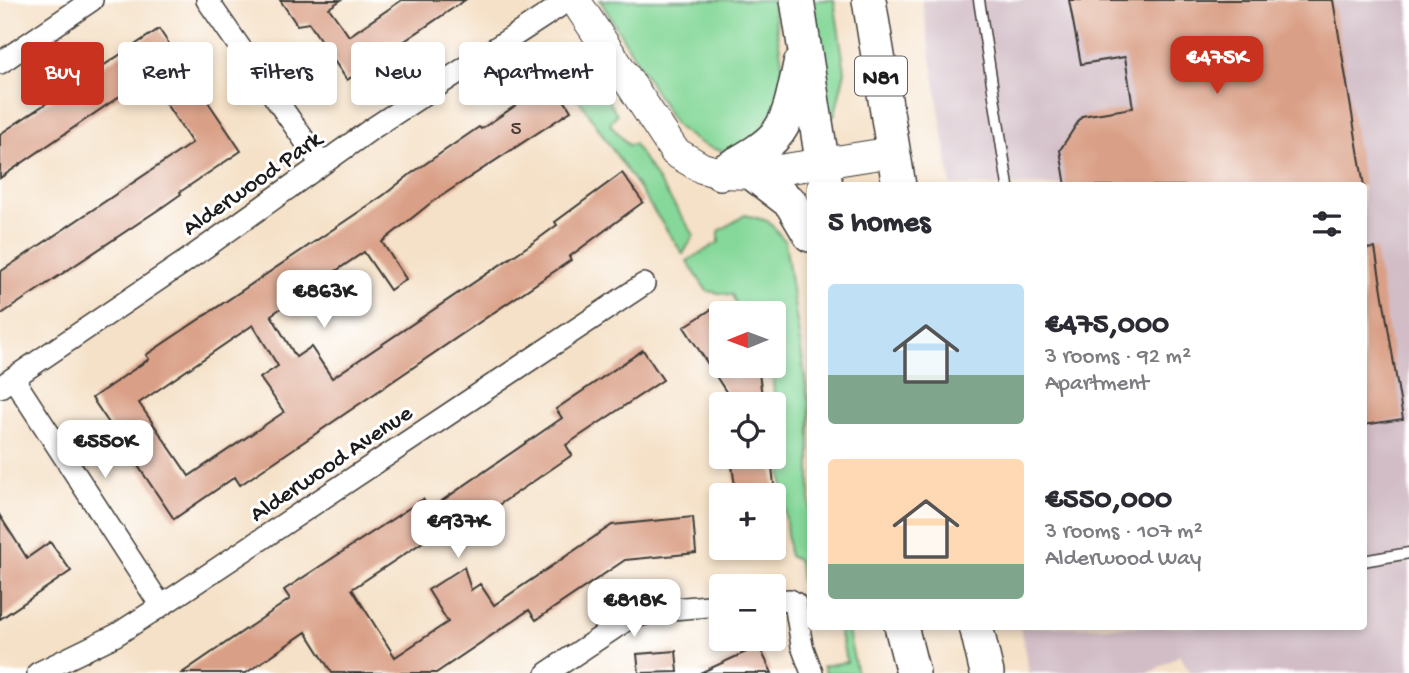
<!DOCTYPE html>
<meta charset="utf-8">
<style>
body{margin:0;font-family:"Gochi Hand",sans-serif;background:#f7f7f7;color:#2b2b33;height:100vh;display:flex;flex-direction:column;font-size:26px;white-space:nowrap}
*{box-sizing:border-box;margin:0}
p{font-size:23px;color:#7c7c81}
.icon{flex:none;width:38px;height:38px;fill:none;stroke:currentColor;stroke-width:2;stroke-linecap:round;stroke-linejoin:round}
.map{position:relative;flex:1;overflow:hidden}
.panel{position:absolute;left:807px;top:182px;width:560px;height:448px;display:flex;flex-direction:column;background:#fff;border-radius:7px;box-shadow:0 4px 10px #0003}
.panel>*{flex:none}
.guide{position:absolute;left:21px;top:42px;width:665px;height:63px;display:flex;gap:14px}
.needle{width:46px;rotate:269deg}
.tools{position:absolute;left:709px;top:301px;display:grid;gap:14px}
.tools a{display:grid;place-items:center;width:77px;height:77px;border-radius:7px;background:#fff;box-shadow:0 4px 10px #0003;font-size:35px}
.price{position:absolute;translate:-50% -60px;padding:0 16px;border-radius:14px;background:#fff;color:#222;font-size:23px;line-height:46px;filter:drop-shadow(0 2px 4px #0008)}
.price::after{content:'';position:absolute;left:50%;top:42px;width:21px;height:16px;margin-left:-10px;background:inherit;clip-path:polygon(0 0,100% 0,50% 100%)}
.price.on{background:#c8321e;color:#fff}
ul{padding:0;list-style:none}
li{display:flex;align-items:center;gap:21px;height:175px;padding:0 21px}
li span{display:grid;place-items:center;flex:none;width:196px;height:140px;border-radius:7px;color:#555}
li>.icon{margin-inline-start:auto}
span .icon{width:84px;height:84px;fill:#fffc;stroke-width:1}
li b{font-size:30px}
h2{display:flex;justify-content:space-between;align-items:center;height:84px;padding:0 21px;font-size:30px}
.pill{padding:0 24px;border-radius:7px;background:#fff;box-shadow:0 4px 10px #0003;font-size:24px;line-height:63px}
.pill.on{background:#c8321e;color:#fff}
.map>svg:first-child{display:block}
.industrial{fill:#d2bdc6}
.green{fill:#85d899;stroke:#507a5a;stroke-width:2}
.building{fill:#daa087;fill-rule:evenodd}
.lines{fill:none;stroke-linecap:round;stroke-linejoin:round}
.lane-casing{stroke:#3d3a36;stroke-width:13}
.street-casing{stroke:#3d3a36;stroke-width:24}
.secondary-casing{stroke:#3d3a36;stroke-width:32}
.primary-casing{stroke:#3d3a36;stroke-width:36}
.lane{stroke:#fff;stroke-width:10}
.street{stroke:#fff;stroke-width:21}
.secondary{stroke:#fff;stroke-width:30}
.primary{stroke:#fff;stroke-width:33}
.labels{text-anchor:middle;stroke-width:6;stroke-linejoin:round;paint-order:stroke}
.number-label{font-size:21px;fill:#4c3d37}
.shield{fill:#fff;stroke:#606060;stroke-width:2}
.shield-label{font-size:23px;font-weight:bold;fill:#1c1c1c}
.street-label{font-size:24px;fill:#1c1c1c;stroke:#fff}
</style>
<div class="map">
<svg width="1409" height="673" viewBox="0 0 1409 673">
<rect width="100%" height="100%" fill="#fff"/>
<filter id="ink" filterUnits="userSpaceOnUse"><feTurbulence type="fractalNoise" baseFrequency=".0143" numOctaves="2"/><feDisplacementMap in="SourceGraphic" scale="14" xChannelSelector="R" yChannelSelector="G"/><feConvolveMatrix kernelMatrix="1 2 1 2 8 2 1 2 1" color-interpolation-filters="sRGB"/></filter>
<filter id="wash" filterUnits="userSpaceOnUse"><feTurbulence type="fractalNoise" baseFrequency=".00686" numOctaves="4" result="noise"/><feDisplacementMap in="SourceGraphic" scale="28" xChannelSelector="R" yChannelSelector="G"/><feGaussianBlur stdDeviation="1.57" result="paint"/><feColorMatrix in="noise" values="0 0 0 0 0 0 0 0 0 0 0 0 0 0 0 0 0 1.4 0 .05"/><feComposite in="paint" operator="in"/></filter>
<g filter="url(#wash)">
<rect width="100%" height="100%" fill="#f5e1c7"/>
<path class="industrial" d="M 922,0 L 1409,0 L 1409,673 L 1190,673 L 1180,655 L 1149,673 L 1029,673 L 1020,627 L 1363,626 L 1363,186 L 951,185 Z"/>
<path class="green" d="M 600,0 L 772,0 L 783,68 L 779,115 C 767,125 754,140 741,147 C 719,159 692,139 676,126 Z
M 811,0 L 834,0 L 845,71 L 835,114 L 832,116 L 829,115 Z
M 549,55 L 578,55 L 617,114 L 610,124 L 628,145 L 634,144 L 694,235 L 683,254 Z
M 745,215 L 768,221 L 785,241 L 810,412 L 810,569 L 801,581 L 799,561 L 789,556 L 772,371 L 769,366 L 774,366 L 774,313 L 741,313 L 732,295 L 707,291 L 687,261 L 719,242 L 719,231 Z
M 838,627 L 847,627 L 857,673 L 826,673 L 823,666 L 847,662 Z"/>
<g id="blocks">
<path class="building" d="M 280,0 L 341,0 L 329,8 L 349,36 L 402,0 L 465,0 L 347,80 L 309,23 L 297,25 Z
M 1069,0 L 1333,0 L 1364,186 L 1066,186 L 1060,150 L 1082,116 L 1133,108 L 1125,57 L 1081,64 Z
M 159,29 L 241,151 L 180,192 L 181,194 L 164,206 L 0,315 L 0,272 L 192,143 L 148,77 L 0,178 L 0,134 Z
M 552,81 L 571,111 L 432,202 L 382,242 L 406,279 L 390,290 L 364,252 L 271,315 L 296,357 L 311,347 L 332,378 L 534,242 L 557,225 L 555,222 L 622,173 L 643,202 L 569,257 L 571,260 L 258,473 L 240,485 L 235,477 L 174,519 L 92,398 L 149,359 L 146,355 L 384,195 L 412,173 L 479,127 L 481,129 ZM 253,325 L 278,366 L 260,378 L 284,412 L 189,476 L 139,403 Z
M 1375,248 L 1403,419 L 1363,425 L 1363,249 Z
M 721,303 L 721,366 L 754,366 L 759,373 L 763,404 L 734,404 L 684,327 Z
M 643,350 L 663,380 L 566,445 L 572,455 L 468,526 L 462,516 L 352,589 L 395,657 L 448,622 L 428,590 L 464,567 L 471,590 L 480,584 L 494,605 L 612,525 L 693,517 L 696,553 L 625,560 L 536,620 L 529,610 L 436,673 L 332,673 L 306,632 L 246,673 L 182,673 L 290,599 L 284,590 L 423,499 L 430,509 L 562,418 L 556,409 Z
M 731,457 L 771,457 L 775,495 L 736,495 Z
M 0,516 L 27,558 L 50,542 L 71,571 L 0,619 Z
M 759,646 L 772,673 L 700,673 Z
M 676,651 L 678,672 L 639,673 L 637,654 Z"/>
</g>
</g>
<g filter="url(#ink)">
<use href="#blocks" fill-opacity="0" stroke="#3d3a36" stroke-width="2"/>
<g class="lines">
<defs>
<path id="lane" d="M 979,0 L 1008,186
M 1363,561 L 1409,553"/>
<path id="street" d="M 207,0 L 321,164
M 0,63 L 92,0
M 13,378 L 161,606
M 0,387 L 186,261 L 373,128 L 569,0
M 774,601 L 790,600 L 795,603 L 802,646 L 812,673
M 38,673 L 116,635 L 161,606 L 644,284
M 547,673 L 628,619 L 660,610 L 721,605"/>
<path id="secondary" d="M 575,0 L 675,152 L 702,168 L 720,173 L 753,174 L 893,152"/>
<path id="primary" d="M 797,0 L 826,186
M 869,0 L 899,186
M 720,173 C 784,137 785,136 800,64
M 753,174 L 791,203 L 810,235
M 901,626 L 913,673
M 976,626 L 987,673"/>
</defs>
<use href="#lane" class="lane-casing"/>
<use href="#street" class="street-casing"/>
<use href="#secondary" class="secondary-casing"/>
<use href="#primary" class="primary-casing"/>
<use href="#lane" class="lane"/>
<use href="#street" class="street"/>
<use href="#secondary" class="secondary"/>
<use href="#primary" class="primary"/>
</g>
</g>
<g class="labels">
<g class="number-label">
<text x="516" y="134">5</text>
</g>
<rect class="shield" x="855" y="56.5" width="52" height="39" rx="5"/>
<g class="shield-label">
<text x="881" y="84">N81</text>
</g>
<g class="street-label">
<text transform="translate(251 182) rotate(-35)" y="8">Alderwood Park</text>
<text transform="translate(330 462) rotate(-34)" y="8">Alderwood Avenue</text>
</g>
</g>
</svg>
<div class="tools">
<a><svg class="needle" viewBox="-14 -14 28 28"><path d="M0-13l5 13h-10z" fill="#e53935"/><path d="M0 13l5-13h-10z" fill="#7c7c81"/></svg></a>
<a><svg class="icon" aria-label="locate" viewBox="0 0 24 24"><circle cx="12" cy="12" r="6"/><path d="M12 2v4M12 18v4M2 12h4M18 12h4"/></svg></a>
<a>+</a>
<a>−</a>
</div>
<b class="price on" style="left:1217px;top:96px">€475K</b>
<b class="price" style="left:324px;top:330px">€863K</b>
<b class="price" style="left:105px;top:480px">€550K</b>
<b class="price" style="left:458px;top:560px">€937K</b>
<b class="price" style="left:634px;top:639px">€818K</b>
<div class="guide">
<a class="pill on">Buy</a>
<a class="pill">Rent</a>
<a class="pill">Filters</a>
<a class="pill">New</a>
<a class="pill">Apartment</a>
</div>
<section class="panel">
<h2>5 homes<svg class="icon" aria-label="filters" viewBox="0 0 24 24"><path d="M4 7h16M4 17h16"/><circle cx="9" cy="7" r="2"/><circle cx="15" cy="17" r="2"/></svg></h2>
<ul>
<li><span style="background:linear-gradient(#bfe0f5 65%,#7fa58c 0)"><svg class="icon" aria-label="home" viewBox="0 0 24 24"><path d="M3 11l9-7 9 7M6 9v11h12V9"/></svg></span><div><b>€475,000</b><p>3 rooms · 92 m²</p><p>Apartment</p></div></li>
<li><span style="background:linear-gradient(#ffd9b3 75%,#7fa58c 0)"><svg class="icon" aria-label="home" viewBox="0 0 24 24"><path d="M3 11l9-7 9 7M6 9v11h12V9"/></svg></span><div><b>€550,000</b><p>3 rooms · 107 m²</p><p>Alderwood Way</p></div></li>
</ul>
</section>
</div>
